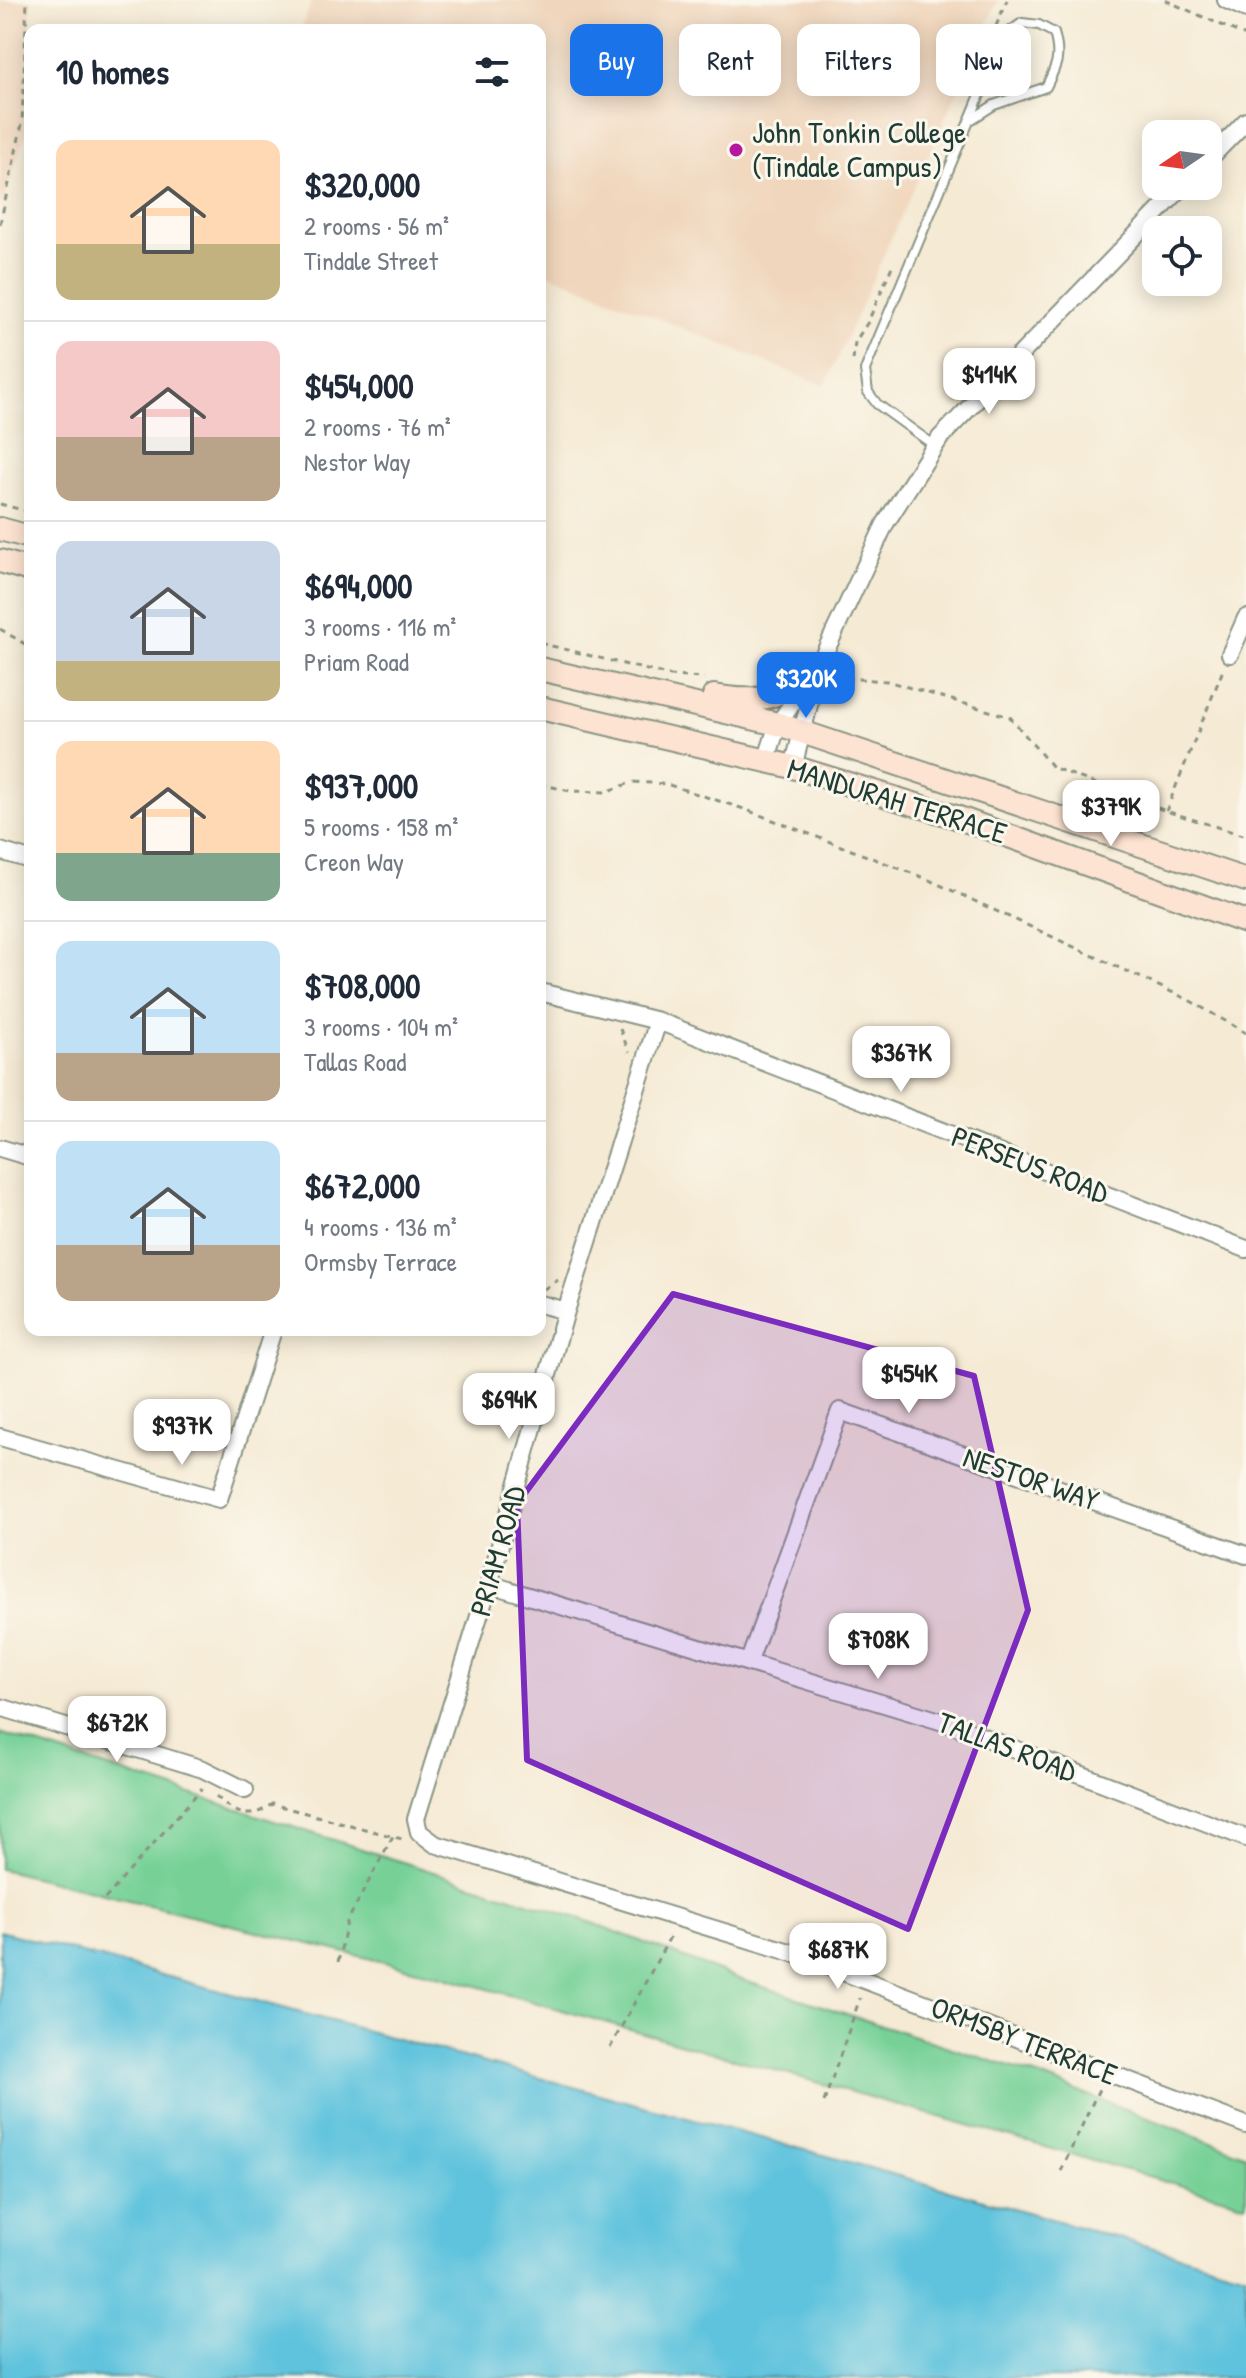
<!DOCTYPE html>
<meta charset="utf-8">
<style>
body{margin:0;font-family:"Patrick Hand",sans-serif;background:#f6f6f7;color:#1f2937;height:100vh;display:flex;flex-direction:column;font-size:30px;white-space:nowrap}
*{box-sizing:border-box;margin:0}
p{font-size:26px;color:#747a83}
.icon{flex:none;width:44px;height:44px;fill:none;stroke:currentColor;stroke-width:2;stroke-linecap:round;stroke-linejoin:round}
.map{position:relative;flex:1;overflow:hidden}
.sheet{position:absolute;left:24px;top:24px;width:522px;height:1312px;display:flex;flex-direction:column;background:#fff;border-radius:16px;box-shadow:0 4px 20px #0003}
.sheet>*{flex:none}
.top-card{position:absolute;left:570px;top:24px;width:556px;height:72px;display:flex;gap:16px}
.needle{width:52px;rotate:257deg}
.fabs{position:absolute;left:1142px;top:120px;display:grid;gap:16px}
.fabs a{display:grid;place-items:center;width:80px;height:80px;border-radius:16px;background:#fff;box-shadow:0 4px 20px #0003;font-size:40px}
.price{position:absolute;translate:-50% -68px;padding:0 18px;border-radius:16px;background:#fff;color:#222;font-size:26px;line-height:52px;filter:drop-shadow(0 2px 4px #0008)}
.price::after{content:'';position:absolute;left:50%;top:48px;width:24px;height:18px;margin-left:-12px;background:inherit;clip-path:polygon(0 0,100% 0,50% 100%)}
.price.selected{background:#1a73e8;color:#fff}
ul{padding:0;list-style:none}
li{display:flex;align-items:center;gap:24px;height:200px;padding:0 32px}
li+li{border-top:2px solid #e0e1e3}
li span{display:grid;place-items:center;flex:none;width:224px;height:160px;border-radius:16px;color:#555}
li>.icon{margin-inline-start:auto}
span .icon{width:96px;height:96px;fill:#fffc;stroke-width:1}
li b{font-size:34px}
h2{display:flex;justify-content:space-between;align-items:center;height:96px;padding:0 32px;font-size:34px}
.chip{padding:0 28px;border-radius:16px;background:#fff;box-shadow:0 4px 20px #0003;font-size:28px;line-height:72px}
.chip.selected{background:#1a73e8;color:#fff}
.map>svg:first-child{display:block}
.built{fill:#f0d6bc}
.green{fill:#77d197;stroke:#4b8766;stroke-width:2}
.water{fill:#5fc3dd;stroke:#3f8088;stroke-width:2}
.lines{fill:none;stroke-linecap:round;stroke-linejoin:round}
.service-casing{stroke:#8a9484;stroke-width:12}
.minor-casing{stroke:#8a9484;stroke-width:20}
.secondary-casing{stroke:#8a9484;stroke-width:26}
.path{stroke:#8a9484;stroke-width:3;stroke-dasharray:6 6;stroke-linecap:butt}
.service{stroke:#fff;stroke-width:8}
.minor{stroke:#fff;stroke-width:16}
.secondary{stroke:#fde3d1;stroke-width:22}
.marked{fill:#7b2cbf;fill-opacity:0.2;stroke:#7b2cbf;stroke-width:6;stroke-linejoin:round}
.poi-dot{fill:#b5179e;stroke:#fbf7ec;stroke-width:3}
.labels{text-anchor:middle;stroke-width:6;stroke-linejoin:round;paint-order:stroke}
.poi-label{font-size:30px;fill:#1f3d34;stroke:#fbf7ec;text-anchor:start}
.street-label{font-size:30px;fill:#1f3d34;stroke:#fbf7ec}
</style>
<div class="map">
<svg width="1246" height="2378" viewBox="0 0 1246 2378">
<rect width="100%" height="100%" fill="#fbf7ec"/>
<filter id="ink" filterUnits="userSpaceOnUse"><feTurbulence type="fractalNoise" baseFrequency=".0125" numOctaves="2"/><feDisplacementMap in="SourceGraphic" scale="16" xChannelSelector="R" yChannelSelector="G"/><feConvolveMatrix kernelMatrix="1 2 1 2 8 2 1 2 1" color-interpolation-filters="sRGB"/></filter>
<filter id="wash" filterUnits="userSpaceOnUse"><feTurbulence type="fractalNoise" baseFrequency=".006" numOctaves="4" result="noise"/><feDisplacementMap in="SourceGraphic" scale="32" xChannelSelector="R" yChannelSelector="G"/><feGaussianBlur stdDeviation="1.8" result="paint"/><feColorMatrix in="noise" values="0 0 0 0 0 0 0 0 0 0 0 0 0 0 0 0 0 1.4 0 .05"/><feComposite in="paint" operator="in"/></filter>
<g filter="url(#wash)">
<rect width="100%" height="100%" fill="#f5ead4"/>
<path class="built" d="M 0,0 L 31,0 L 29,125 L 0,210 Z
M 312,0 L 998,0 L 825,386 L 540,270 L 540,30 L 301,30 Z"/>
<path class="green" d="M 0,1733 L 593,1923 L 742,1980 L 1032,2074 L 1246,2155 L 1246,2204 L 442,1976 L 0,1869 Z"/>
<path class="water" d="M 0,1931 L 842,2160 L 1246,2274 L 1246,2378 L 0,2378 Z"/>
</g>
<g filter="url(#ink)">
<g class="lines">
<defs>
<path id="service" d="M 935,446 L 877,404 L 868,392 L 865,370 L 1005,35 L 1022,23 L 1039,25 L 1054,33 C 1061,57 1057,65 1046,87 L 994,105 L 969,121"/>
<path id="minor" d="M 1226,0 L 1246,9
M 1208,160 L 1246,121
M 1230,654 L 1246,618
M 766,761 L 778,724 L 819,665 L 885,524 L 940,438 L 1183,186
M 793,767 L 817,674
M 0,851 L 30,860
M 540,992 L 658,1021 L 1246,1249
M 658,1021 L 566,1311 L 489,1584 L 416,1819 L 419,1832 L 435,1844 L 793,1953 L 1246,2125
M 0,1148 L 30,1157
M 540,1304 L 566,1311
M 0,1437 L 219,1499 L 273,1330
M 489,1584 L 950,1724 L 1246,1838
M 749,1661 L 840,1411 L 1246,1555
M 0,1707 L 203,1769 L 245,1790"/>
<path id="secondary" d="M 0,529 L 30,537
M 0,561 L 30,570
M 540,669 L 778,724 L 1246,880
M 714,696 C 764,705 781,697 819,665
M 540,708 L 793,767 L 959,818 L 1246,922"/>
</defs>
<use href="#service" class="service-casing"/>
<use href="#minor" class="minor-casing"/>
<use href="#secondary" class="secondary-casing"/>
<path class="path" d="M 1165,0 L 1246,36
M 996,26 L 1007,0
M 0,224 L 22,124 L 27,0
M 853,360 L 855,342 L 868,322 L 893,264
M 0,504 L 30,512
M 0,629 L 30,647
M 540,643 L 671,676 L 704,678
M 835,673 L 845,678 L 887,681 L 1010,717 L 1052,767 L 1166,811 L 1246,836
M 540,784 L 570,791 L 606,792 L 633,782 L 666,784 L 744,809 L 927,879 L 1189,1000 L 1246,1033
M 1166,811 L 1223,670
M 620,1029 L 629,1052
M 544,1289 L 558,1280
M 216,1796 C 236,1815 250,1821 272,1804 L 402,1839
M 105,1899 L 202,1788
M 338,1962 L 347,1922 L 393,1836
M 610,2048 L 671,1935
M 824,2102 L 860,1998
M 1061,2171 L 1099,2089"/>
<use href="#service" class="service"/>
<use href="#minor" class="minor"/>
<use href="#secondary" class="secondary"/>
</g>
</g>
<path class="marked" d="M 673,1294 L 974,1376 L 1028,1610 L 908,1929 L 527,1760 L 517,1504 Z"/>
<circle class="poi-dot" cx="736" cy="150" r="8"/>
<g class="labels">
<g class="poi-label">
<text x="752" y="143">John Tonkin College<tspan x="752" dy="34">(Tindale Campus)</tspan></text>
</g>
<g class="street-label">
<text transform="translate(897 801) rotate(17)" y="10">MANDURAH TERRACE</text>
<text transform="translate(1030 1165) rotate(21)" y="10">PERSEUS ROAD</text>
<text transform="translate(1031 1479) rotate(19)" y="10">NESTOR WAY</text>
<text transform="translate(498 1551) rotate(-74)" y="10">PRIAM ROAD</text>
<text transform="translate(1007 1747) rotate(21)" y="10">TALLAS ROAD</text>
<text transform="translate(1024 2041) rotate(21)" y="10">ORMSBY TERRACE</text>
</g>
</g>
</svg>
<div class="fabs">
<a><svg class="needle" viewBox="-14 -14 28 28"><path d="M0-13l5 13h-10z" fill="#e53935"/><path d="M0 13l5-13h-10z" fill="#747a83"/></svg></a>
<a><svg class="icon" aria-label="locate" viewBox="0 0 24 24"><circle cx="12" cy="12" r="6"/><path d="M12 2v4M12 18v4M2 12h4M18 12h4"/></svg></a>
</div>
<b class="price" style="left:989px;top:416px">$414K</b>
<b class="price selected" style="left:806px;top:720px">$320K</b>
<b class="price" style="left:1111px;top:848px">$379K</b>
<b class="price" style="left:901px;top:1094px">$367K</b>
<b class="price" style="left:909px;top:1415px">$454K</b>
<b class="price" style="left:509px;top:1441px">$694K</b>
<b class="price" style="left:182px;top:1467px">$937K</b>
<b class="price" style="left:878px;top:1681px">$708K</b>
<b class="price" style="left:117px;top:1764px">$672K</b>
<b class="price" style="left:838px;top:1991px">$687K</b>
<div class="top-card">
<a class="chip selected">Buy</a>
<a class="chip">Rent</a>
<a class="chip">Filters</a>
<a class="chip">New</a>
</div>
<section class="sheet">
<h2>10 homes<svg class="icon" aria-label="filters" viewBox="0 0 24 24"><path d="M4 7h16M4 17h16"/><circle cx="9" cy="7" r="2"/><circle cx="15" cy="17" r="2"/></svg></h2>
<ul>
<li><span style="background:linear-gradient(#ffd9b3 65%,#c2b280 0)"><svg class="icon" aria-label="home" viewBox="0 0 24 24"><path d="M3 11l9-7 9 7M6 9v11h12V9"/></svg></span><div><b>$320,000</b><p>2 rooms · 56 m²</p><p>Tindale Street</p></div></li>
<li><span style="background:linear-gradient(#f6c9c9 60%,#b9a48a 0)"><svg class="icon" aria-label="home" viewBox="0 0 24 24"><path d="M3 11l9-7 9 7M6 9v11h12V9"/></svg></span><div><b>$454,000</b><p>2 rooms · 76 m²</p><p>Nestor Way</p></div></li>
<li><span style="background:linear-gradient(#c9d6e8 75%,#c2b280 0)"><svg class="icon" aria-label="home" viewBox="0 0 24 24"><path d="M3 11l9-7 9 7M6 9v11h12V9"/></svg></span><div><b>$694,000</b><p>3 rooms · 116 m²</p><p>Priam Road</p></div></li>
<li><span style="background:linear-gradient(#ffd9b3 70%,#7fa58c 0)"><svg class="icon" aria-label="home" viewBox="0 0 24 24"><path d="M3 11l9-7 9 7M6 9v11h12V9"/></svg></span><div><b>$937,000</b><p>5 rooms · 158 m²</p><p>Creon Way</p></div></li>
<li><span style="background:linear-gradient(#bfe0f5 70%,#b9a48a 0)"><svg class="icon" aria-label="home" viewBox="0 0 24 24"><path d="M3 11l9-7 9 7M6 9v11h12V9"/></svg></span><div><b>$708,000</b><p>3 rooms · 104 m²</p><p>Tallas Road</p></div></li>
<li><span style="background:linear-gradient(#bfe0f5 65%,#b9a48a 0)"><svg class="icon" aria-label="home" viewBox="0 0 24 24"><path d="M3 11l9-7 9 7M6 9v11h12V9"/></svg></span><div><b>$672,000</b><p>4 rooms · 136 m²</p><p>Ormsby Terrace</p></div></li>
</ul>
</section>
</div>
